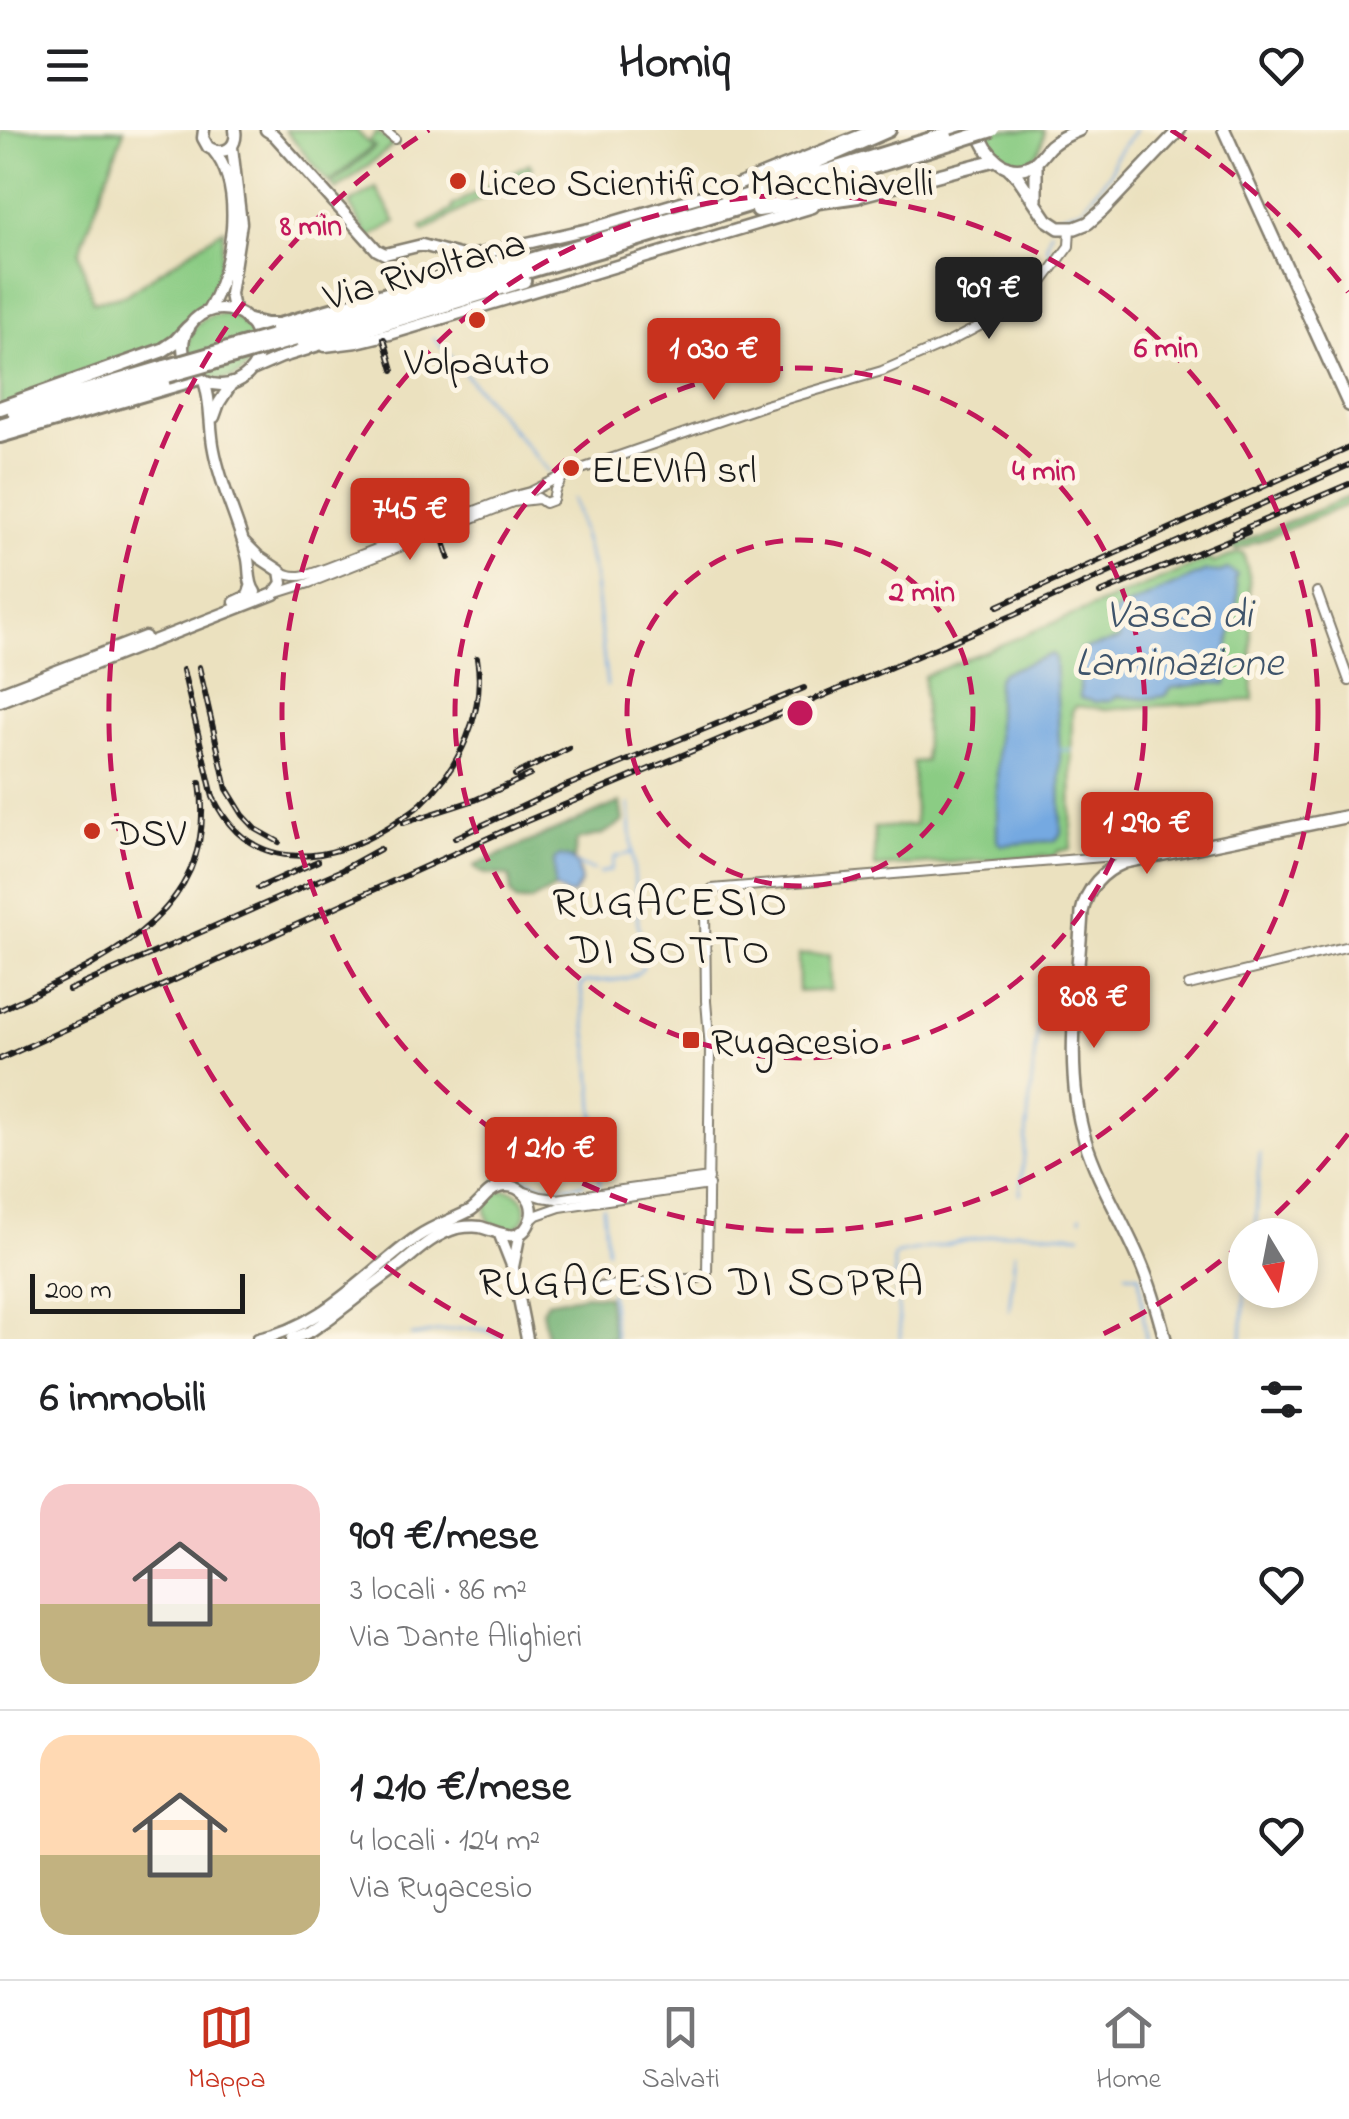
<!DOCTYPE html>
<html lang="it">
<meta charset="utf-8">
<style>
body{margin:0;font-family:"Indie Flower",sans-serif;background:#f6f6f6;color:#202124;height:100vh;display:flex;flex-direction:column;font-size:38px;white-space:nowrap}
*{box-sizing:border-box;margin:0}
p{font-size:32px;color:#757577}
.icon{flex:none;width:55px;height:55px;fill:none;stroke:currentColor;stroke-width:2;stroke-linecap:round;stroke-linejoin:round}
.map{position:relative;height:1209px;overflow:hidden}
.side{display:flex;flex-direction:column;background:#fff;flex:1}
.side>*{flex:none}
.needle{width:65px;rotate:170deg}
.fabs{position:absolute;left:1228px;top:1088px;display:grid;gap:20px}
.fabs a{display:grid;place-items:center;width:90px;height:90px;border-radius:50%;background:#fff;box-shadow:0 5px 15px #0003;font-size:50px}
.scale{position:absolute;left:30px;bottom:25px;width:215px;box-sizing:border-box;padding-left:10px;border:5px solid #1c1c1c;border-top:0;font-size:28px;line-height:35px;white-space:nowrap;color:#1c1c1c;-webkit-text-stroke:8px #fcf5e5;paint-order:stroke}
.price{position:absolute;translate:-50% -85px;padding:0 22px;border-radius:10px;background:#c8321e;color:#fff;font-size:32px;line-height:65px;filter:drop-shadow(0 2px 5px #0008)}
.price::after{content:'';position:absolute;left:50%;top:60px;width:30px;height:22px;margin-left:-15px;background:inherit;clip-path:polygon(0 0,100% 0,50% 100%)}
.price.selected{background:#222;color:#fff}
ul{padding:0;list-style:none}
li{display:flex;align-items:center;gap:30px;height:250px;padding:0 40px}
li+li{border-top:2px solid #e0e0e0}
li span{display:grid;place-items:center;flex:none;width:280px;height:200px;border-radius:30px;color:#555}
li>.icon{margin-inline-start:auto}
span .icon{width:120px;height:120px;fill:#fffc;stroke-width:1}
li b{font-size:42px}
h2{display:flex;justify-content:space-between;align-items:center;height:120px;padding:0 40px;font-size:42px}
header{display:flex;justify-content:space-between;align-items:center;height:130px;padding:0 40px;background:#fff;font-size:45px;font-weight:700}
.menu{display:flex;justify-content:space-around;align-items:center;height:140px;border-top:2px solid #e0e0e0;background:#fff;font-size:28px;color:#757577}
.menu a{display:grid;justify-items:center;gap:5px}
.menu .selected{color:#c8321e}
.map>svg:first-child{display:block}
.green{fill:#8bcc84;stroke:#547450;stroke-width:2.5}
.forest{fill:#70b072;stroke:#466647;stroke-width:2.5}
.water{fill:#74a9e1;stroke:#48627e;stroke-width:2.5}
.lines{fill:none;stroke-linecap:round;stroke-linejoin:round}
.stream{stroke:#74a9e1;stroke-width:2.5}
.minor-casing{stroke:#847e6e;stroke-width:12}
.tertiary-casing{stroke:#847e6e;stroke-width:15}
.secondary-casing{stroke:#847e6e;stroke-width:16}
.trunk-casing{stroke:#847e6e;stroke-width:18}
.minor{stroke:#fff;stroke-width:8}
.tertiary{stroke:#fff;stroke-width:10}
.secondary{stroke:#fff;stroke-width:11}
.trunk{stroke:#fff;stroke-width:12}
.rail-casing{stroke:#1c1c1c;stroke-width:6}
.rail{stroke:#fcf5e5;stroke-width:2.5;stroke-dasharray:8;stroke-linecap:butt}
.trunk-bridge-casing{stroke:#847e6e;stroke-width:18;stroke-linecap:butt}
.trunk-bridge{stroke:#fff;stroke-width:12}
.ring{fill:none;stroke:#c2185b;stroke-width:5;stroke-dasharray:18 12}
.poi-dot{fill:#c8321e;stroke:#fcf5e5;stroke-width:4}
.labels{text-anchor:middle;stroke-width:10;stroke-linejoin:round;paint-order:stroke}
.poi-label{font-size:40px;fill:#1c1c1c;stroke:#fcf5e5;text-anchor:start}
.street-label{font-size:40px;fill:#1c1c1c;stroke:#fcf5e5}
.water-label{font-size:42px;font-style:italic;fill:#3f546b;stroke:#fcf5e5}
.neighbourhood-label{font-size:42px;letter-spacing:2.5px;fill:#1c1c1c;stroke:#fcf5e5}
.centre{fill:#c2185b;stroke:#fcf5e5;stroke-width:5}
.ring-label{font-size:30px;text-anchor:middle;font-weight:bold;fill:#c2185b;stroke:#fcf5e5;stroke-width:10;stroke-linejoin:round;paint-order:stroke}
</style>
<header><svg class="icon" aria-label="menu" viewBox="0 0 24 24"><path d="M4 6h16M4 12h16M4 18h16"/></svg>Homiq<svg class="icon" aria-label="heart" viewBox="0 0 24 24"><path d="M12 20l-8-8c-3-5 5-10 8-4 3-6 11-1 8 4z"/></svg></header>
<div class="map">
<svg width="1349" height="1209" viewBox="0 0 1349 1209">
<rect width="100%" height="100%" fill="#fcf5e5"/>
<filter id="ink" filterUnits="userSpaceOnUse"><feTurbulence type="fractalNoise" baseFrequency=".01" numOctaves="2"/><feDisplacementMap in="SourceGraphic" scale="20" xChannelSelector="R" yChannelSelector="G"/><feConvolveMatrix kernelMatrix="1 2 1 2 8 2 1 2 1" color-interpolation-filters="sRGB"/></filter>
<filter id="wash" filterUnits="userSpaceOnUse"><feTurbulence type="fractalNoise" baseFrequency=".0048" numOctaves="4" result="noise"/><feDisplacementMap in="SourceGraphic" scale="40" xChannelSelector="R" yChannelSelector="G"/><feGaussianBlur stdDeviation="2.25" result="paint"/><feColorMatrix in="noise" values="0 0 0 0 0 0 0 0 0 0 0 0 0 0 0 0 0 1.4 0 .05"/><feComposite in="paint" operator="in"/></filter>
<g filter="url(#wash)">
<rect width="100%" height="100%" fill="#ebe1bf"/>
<path class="green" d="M 0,0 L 124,0 L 79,123 L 93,172 L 125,165 L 224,99 L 219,144 L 208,172 L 188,190 L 171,216 L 163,225 L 134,242 L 0,282 Z
M 285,0 L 356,0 L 368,13 L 377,2 L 394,15 L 336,60 L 331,54 L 375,17 L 371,14 L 372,17 L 329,53 Z
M 984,0 L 1044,0 C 1041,47 997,39 984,0 Z
M 529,33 L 532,38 L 424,102 L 421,98 L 453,79 L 452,76 Z
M 376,58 L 396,92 L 369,108 L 349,74 Z
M188 217a33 33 0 1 1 66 0a33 33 0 1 1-66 0Z
M 1349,367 L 1349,374 L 1236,420 L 1232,416 Z
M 1238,423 L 1243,423 L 1249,445 L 1253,570 L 1106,579 L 1076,576 L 1072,581 L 1071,719 L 1059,721 L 1054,726 L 875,737 L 874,698 L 915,695 L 913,632 L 925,631 L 924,546 L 1210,429 L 1213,433 Z
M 830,824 L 831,860 L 799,862 L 798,825 Z
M486 1080a20 20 0 1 1 40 0a20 20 0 1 1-40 0Z"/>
<path class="forest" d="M 620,672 L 623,692 L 603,704 L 577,710 L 574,729 L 556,728 L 554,731 L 555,758 L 531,771 L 517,771 L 511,765 L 510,747 C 497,742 484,749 474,736 Z
M 586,1165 L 607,1166 L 614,1209 L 547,1209 L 542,1180 L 547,1172 Z"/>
<path class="water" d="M 1228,439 L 1237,445 L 1235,449 L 1238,465 L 1224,541 L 1227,548 L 1226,554 L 1209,553 L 1172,558 L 1164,566 L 1145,569 L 1118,566 L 1110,570 L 1096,572 L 1080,568 L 1080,520 L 1119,510 C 1122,500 1112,492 1114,482 L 1206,441 L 1220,442 Z
M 1052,524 L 1055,528 L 1060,626 L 1061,703 L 1056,710 L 1051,711 L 1002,715 L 998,713 L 997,709 L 997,549 L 1001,543 Z
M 560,726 C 579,728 578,737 581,753 L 573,765 L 565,764 L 555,758 L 554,730 Z"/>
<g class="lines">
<path class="stream" d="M 1055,87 L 1082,78 L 1111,42 L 1115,27 L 1135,0
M 1051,101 L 1047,115 L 1052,129
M 434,208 L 549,342
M 573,369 L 594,444 L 607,556
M 1060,620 L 1071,620
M 578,735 L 594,740
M 600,743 L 611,740 L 615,727 L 631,723
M 520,1047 L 551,1057 L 584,1054
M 600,1055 L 590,926 L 581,859 L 582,854 L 586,852 C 606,849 630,854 643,838 L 637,784 L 629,674
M 1020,1064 L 1039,881
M 603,1077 L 607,1120
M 1081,1086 L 1081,1088
M 1255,1105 L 1260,1023
M 1126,1143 L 1139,1145 L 1146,1209
M 610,1162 L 616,1209
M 1009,1180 L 1015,1122
M 412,1206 C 436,1203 485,1189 501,1209
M 901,1209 L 893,1127 L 897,1124 L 1017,1101 L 1081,1105
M 1242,1209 L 1245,1160"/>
</g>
</g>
<g filter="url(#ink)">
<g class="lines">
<defs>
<path id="minor" d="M 384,0 L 395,9
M 538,368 L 545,373 L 553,370 L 555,360 L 564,345
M 280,441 C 296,451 311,444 327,438 L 511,367 L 530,362 L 564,345 L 766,275 L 882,241 L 949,212 L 1029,170 L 1069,116 L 1070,98
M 1317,462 L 1349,551
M 274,464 L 309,453 L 513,372 L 538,369
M 1189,855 L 1349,816
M 522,1061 L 541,1067 L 557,1069 L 709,1048
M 529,1092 L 537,1085 L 560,1077 L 709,1055
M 596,1157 L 699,1148 L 707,1144 L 710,919 L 706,871 L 705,779 L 707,764 L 712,759 L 1140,724"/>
<path id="tertiary" d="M 204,0 L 203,8 L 208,17 C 223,27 238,18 235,0
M 266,0 L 274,5 L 377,120 L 385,124 L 422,115 L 466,127 L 593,98 L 732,57 L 874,0
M 232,17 L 241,93 L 230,164 L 232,174 L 237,182
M183 217a38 38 0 1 1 76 0a38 38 0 1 1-76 0Z
M 208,181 C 232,140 246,59 213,20
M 325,216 L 357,212 L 390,204 L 813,77
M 250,241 L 282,227 L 308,219
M 204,251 C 212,273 209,297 214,320 C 221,357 238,390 247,425 C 251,438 247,451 255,462
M 214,287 L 219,273 L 232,253
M 235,472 L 248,466 L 251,457
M 0,563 L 145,507
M 0,571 L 274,464 L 282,453 L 280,441 L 259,427 L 244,412
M 500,1105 L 513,1138 L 527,1209
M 513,1137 L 520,1102
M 258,1209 C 322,1197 366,1143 417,1107 C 434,1095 453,1090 471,1080 C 481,1073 487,1060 500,1057 C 518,1052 536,1069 531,1088 C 522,1118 498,1101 480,1097 C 473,1096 464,1097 457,1098 C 435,1104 417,1121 400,1135 C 375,1153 351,1172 327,1190 L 311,1201 L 292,1209"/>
<path id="secondary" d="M 978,0 C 985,23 1006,49 1033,34 C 1040,30 1044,22 1050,16 C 1058,9 1069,4 1079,0
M 1224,0 L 1349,275
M 1007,36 L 1018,47 L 1047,90 L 1059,98 L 1075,98 L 1088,93 L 1103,80 L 1179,0
M 858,66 L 995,30
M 1036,70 L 1036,32
M 1165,1209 C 1158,1182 1150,1154 1139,1129 C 1122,1089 1098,1052 1085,1010 C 1063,939 1078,855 1082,782 C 1087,758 1103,741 1125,732 L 1349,686"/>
<path id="trunk" d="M 777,49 L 889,0
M 758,80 L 858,66
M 249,191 L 266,195 L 279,195 L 505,130
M 273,206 L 720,74 L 960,0
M 276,215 L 629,112 L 954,12
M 302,219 L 524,151
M 0,278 L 163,220 L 175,212 L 188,198
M 14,282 L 165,237
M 0,296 L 167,246
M 0,306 L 199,248"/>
</defs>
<use href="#minor" class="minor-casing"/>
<use href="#tertiary" class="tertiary-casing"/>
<use href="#secondary" class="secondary-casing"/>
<use href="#trunk" class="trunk-casing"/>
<use href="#minor" class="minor"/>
<use href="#tertiary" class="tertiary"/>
<use href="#secondary" class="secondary"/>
<use href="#trunk" class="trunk"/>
<defs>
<path id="rail" d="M 384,209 L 393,240
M 431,371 L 449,428
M 1234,403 L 1349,354
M 1100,463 L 1248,402
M 998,476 L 1349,318
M 199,537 L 227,659 L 243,685 L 256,699 L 279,712
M 183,540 L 213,667 C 249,745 327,735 390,696 C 400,689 412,682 421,674 C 460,638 486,581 477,528
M 515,645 L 569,618
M 404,693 L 475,670 L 530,645
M 455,708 L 568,655 L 804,558
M 258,758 L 318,731
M 69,860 L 342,740 L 380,719
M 0,880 C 99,832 220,787 200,653
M 0,929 L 517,695 L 1014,485 L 1349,335"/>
</defs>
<use href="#rail" class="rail-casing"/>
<use href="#rail" class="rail"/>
<defs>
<path id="trunk-bridge" d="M 954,12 L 992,0
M 165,237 L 273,206
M 167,246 L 276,215"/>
</defs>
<use href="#trunk-bridge" class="trunk-bridge-casing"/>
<use href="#trunk-bridge" class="trunk-bridge"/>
</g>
</g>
<g class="ring">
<circle cx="800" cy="583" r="173"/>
<circle cx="800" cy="583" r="345"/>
<circle cx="800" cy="583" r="518"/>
<path d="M1348 1004A691 691 0 0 1 1253 1105M1244 1112A691 691 0 0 1 1097 1207M503 1207A691 691 0 0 1 429 0M1171 0A691 691 0 0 1 1348 162"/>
</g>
<g class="poi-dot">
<circle cx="458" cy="51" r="10"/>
<circle cx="477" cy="190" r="10"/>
<circle cx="571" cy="338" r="10"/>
<circle cx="92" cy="701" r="10"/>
<rect x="681" y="900" width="20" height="20" rx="5"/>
</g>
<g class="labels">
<g class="poi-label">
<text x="478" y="65">Liceo Scientifico Macchiavelli</text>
<text x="477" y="244" text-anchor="middle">Volpauto</text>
<text x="591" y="352">ELEVIA srl</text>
<text x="112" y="715">DSV</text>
<text x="711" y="924">Rugacesio</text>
</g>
<g class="street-label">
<text transform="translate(424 138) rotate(-16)" y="14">Via Rivoltana</text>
</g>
<g class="water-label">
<text x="1179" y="497">Vasca di<tspan x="1179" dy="48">Laminazione</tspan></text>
</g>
<g class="neighbourhood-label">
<text x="671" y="785">RUGACESIO<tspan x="671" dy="48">DI SOTTO</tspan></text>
<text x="702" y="1165">RUGACESIO DI SOPRA</text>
</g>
</g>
<circle cx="800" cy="583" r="15" class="centre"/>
<g class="ring-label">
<text x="311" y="105">8 min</text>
<text x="1166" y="227">6 min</text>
<text x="1044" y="350">4 min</text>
<text x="922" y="471">2 min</text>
</g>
</svg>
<div class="fabs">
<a><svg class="needle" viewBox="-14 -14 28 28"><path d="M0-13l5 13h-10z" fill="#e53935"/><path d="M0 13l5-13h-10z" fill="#757577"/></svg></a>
</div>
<div class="scale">200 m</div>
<b class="price selected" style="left:989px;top:212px">909 €</b>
<b class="price" style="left:714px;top:273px">1 030 €</b>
<b class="price" style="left:410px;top:433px">745 €</b>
<b class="price" style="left:1147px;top:747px">1 290 €</b>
<b class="price" style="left:1094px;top:921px">808 €</b>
<b class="price" style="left:551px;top:1072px">1 210 €</b>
</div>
<section class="side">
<h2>6 immobili<svg class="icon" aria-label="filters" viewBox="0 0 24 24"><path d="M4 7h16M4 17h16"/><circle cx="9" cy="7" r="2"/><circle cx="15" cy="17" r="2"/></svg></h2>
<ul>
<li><span style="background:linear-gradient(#f6c9c9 60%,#c2b280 0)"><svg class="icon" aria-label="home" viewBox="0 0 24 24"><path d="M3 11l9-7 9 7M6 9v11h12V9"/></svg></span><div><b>909 €/mese</b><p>3 locali · 86 m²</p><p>Via Dante Alighieri</p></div><svg class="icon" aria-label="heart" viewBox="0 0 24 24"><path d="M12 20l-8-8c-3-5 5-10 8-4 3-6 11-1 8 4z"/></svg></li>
<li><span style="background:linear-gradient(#ffd9b3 60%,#c2b280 0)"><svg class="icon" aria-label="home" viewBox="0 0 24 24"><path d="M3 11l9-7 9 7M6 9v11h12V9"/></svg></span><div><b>1 210 €/mese</b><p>4 locali · 124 m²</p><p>Via Rugacesio</p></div><svg class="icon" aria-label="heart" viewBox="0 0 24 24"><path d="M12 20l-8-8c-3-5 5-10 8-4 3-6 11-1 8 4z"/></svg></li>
</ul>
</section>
<nav class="menu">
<a class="selected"><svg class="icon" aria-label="map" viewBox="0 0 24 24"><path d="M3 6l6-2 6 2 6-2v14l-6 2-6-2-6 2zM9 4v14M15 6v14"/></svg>Mappa</a>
<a><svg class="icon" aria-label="saved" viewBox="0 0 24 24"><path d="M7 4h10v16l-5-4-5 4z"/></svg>Salvati</a>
<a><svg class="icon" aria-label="home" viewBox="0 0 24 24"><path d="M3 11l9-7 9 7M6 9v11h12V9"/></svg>Home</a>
</nav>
